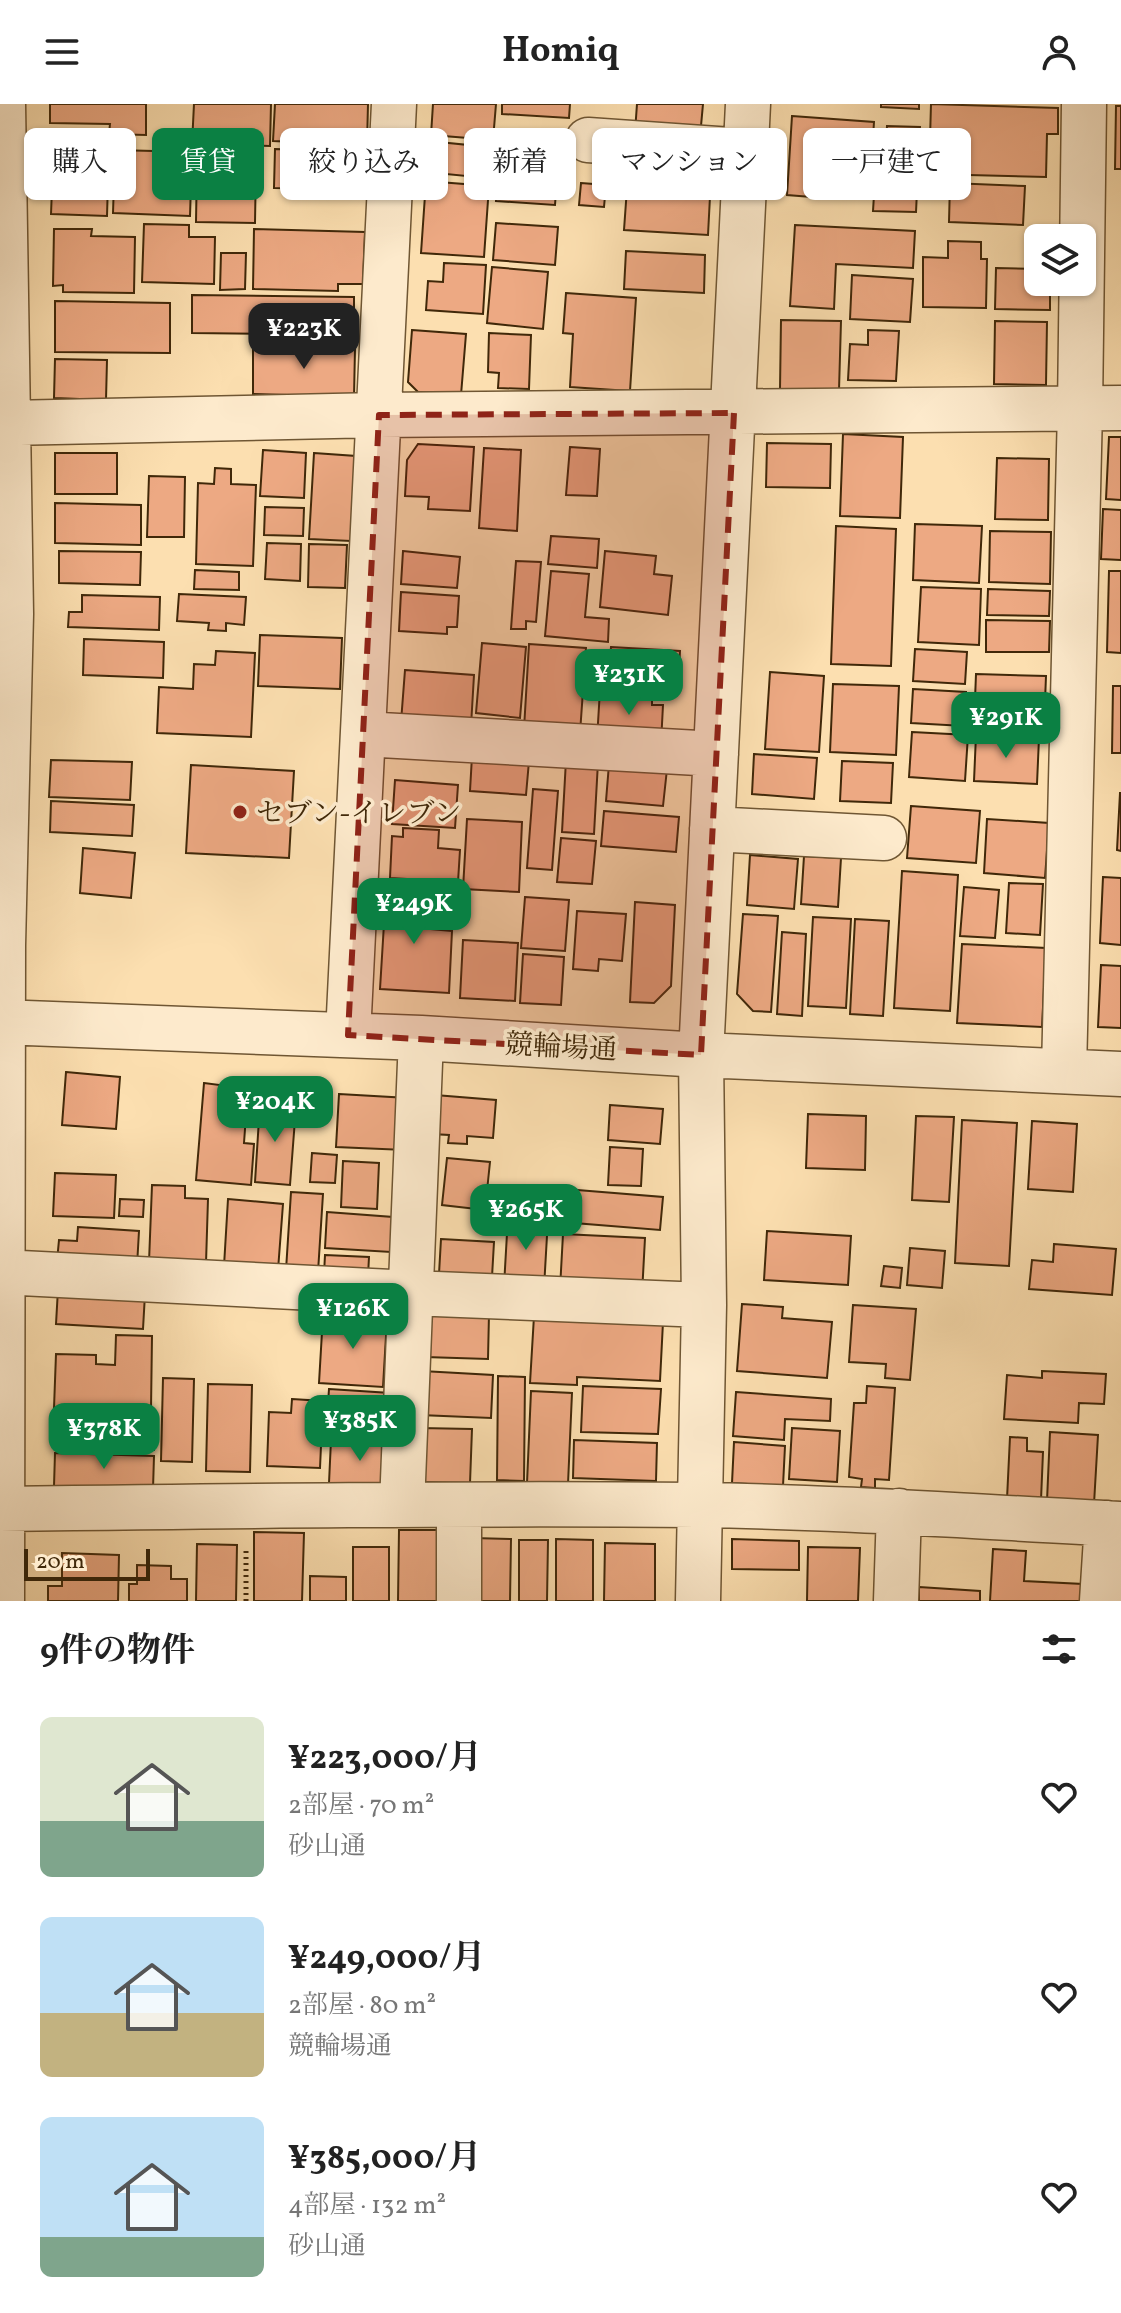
<!DOCTYPE html>
<html lang="ja">
<meta charset="utf-8">
<style>
body{margin:0;font-family:Vollkorn,"Noto Serif JP",serif;background:#f6f6f6;color:#222;height:100vh;display:flex;flex-direction:column;font-size:30px;white-space:nowrap}
*{box-sizing:border-box;margin:0}
p{font-size:26px;color:#767676}
.icon{flex:none;width:44px;height:44px;fill:none;stroke:currentColor;stroke-width:2;stroke-linecap:round;stroke-linejoin:round}
.map{position:relative;height:1497px;overflow:hidden}
.side{display:flex;flex-direction:column;background:#fff;flex:1}
.side>*{flex:none}
.top-card{position:absolute;left:24px;top:24px;width:1074px;height:72px;display:flex;gap:16px}
.buttons{position:absolute;left:1024px;top:120px;display:grid;gap:16px}
.buttons a{display:grid;place-items:center;width:72px;height:72px;border-radius:12px;background:#fff;box-shadow:0 2px 6px #0004;font-size:40px}
.scale{position:absolute;left:24px;bottom:20px;width:126px;box-sizing:border-box;padding-left:8px;border:4px solid #402809;border-top:0;font-size:22px;line-height:28px;white-space:nowrap;color:#402809;-webkit-text-stroke:6px #fdeacc;paint-order:stroke}
.price{position:absolute;translate:-50% -68px;padding:0 18px;border-radius:16px;background:#0b8043;color:#fff;font-size:26px;line-height:52px;filter:drop-shadow(0 2px 4px #0008)}
.price::after{content:'';position:absolute;left:50%;top:48px;width:24px;height:18px;margin-left:-12px;background:inherit;clip-path:polygon(0 0,100% 0,50% 100%)}
.price.current{background:#222;color:#fff}
ul{padding:0;list-style:none}
li{display:flex;align-items:center;gap:24px;height:200px;padding:0 40px}
li span{display:grid;place-items:center;flex:none;width:224px;height:160px;border-radius:12px;color:#555}
li>.icon{margin-inline-start:auto}
span .icon{width:96px;height:96px;fill:#fffc;stroke-width:1}
li b{font-size:34px}
h2{display:flex;justify-content:space-between;align-items:center;height:96px;padding:0 40px;font-size:34px}
.chip{padding:0 28px;border-radius:12px;background:#fff;box-shadow:0 2px 6px #0004;font-size:28px;line-height:72px}
.chip.current{background:#0b8043;color:#fff}
header{display:flex;justify-content:space-between;align-items:center;height:104px;padding:0 40px;background:#fff;font-size:36px;font-weight:700}
.map>svg:first-child{display:block}
.building{fill:#eda983;stroke:#402809;stroke-width:2}
.lines{fill:none;stroke-linecap:round;stroke-linejoin:round}
.minor-casing{stroke:#6f5633;stroke-width:47}
.path{stroke:#402809;stroke-width:5;stroke-dasharray:2 4;stroke-linecap:butt}
.minor{stroke:#fdeacc;stroke-width:44}
.marked{fill:#8f2418;fill-opacity:0.2;stroke:#8f2418;stroke-width:6;stroke-dasharray:16 10;stroke-linejoin:round}
.poi-dot{fill:#8f2418;stroke:#fdeacc;stroke-width:3}
.labels{text-anchor:middle;stroke-width:7;stroke-linejoin:round;paint-order:stroke}
.poi-label{font-size:28px;fill:#402809;stroke:#fdeacc;text-anchor:start}
.street-label{font-size:28px;fill:#402809;stroke:#fdeacc}
</style>
<header><svg class="icon" aria-label="menu" viewBox="0 0 24 24"><path d="M4 6h16M4 12h16M4 18h16"/></svg>Homiq<svg class="icon" aria-label="person" viewBox="0 0 24 24"><circle cx="12" cy="8" r="4"/><path d="M4 21q1-7 8-7t8 7"/></svg></header>
<div class="map">
<svg width="1121" height="1497" viewBox="0 0 1121 1497">
<rect width="100%" height="100%" fill="#fcdfb0"/>
<filter id="stains"><feTurbulence type="fractalNoise" baseFrequency=".0025" numOctaves="4"/><feColorMatrix values="0 0 0 0 .2 0 0 0 0 .09 0 0 0 0 .02 0 0 0 .5 -.17"/></filter>
<radialGradient id="worn" r=".72"><stop offset=".6" stop-color="#630" stop-opacity="0"/><stop offset="1" stop-color="#630" stop-opacity=".3"/></radialGradient>
<path class="building" d="M 50,0 L 146,0 L 146,31 L 109,30 L 110,20 L 50,19 Z
M 194,0 L 271,0 L 270,42 L 192,40 Z
M 275,0 L 368,0 L 367,41 L 273,37 Z
M 433,0 L 496,0 L 493,36 L 431,31 Z
M 502,0 L 570,0 L 569,14 L 502,10 Z
M 637,0 L 703,0 L 700,33 L 635,28 Z
M 881,0 L 919,0 L 919,5 L 881,3 Z
M 931,0 L 1058,4 L 1058,30 L 1047,30 L 1046,73 L 929,70 Z
M 1116,2 L 1121,2 L 1121,65 L 1115,65 Z
M 792,12 L 874,18 L 871,65 L 826,62 L 824,94 L 787,91 Z
M 887,22 L 920,23 L 916,108 L 873,107 L 875,75 L 884,75 Z
M 54,33 L 74,34 L 73,41 L 109,42 L 107,112 L 51,110 Z
M 419,36 L 468,41 L 466,72 L 416,67 Z
M 500,43 L 559,47 L 555,101 L 496,97 Z
M 275,45 L 335,47 L 334,85 L 274,84 Z
M 115,46 L 192,48 L 190,112 L 113,109 Z
M 652,51 L 712,54 L 708,131 L 624,126 L 627,84 L 650,86 Z
M 197,58 L 256,59 L 255,119 L 196,118 Z
M 426,77 L 489,82 L 484,153 L 421,149 Z
M 581,79 L 606,81 L 604,103 L 579,101 Z
M 950,79 L 1025,82 L 1023,121 L 949,118 Z
M 496,119 L 558,123 L 555,161 L 493,156 Z
M 144,120 L 189,121 L 189,133 L 215,133 L 214,180 L 142,178 Z
M 795,121 L 915,127 L 913,164 L 836,160 L 834,205 L 790,202 Z
M 54,125 L 92,125 L 91,132 L 135,133 L 134,189 L 63,188 L 63,181 L 53,182 Z
M 254,125 L 365,128 L 363,180 L 338,180 L 338,187 L 253,185 Z
M 948,137 L 981,138 L 981,155 L 987,155 L 986,204 L 923,203 L 923,153 L 948,154 Z
M 626,147 L 705,151 L 704,189 L 624,185 Z
M 221,149 L 246,149 L 245,185 L 220,186 Z
M 444,159 L 486,161 L 483,210 L 426,206 L 428,177 L 443,178 Z
M 492,163 L 548,168 L 543,225 L 487,219 Z
M 996,164 L 1038,165 L 1038,178 L 1050,178 L 1050,206 L 995,205 Z
M 852,171 L 913,175 L 910,218 L 850,215 Z
M 566,189 L 636,194 L 630,287 L 570,283 L 573,230 L 563,229 Z
M 192,191 L 354,193 L 354,231 L 192,229 Z
M 55,197 L 170,199 L 170,249 L 55,248 Z
M 781,216 L 841,217 L 839,286 L 780,285 Z
M 995,217 L 1047,218 L 1046,281 L 994,280 Z
M 412,226 L 466,230 L 461,291 L 418,288 L 408,278 Z
M 868,226 L 899,227 L 896,277 L 848,276 L 850,240 L 868,241 Z
M 489,229 L 531,231 L 529,285 L 498,284 L 499,269 L 488,268 Z
M 253,242 L 355,244 L 354,293 L 253,290 Z
M 55,255 L 107,256 L 106,296 L 54,294 Z
M 843,330 L 903,333 L 900,414 L 840,412 Z
M 1109,333 L 1121,333 L 1121,396 L 1106,395 Z
M 767,339 L 831,340 L 830,384 L 766,383 Z
M 418,340 L 474,343 L 470,407 L 428,405 L 429,393 L 405,392 L 407,356 Z
M 570,343 L 600,345 L 597,392 L 566,391 Z
M 484,344 L 521,346 L 517,427 L 479,424 Z
M 263,346 L 306,349 L 304,394 L 260,392 Z
M 55,349 L 117,349 L 117,390 L 55,390 Z
M 314,349 L 356,352 L 351,437 L 309,435 Z
M 997,354 L 1049,355 L 1048,416 L 995,415 Z
M 215,364 L 231,365 L 231,380 L 256,381 L 253,462 L 196,460 L 198,379 L 214,380 Z
M 149,372 L 185,373 L 184,433 L 147,433 Z
M 55,399 L 141,401 L 141,441 L 55,439 Z
M 265,403 L 304,404 L 303,432 L 264,431 Z
M 1103,405 L 1121,406 L 1121,456 L 1101,455 Z
M 915,420 L 982,422 L 979,479 L 913,476 Z
M 836,422 L 896,425 L 891,562 L 831,560 Z
M 990,427 L 1051,428 L 1050,480 L 989,478 Z
M 551,432 L 599,435 L 597,464 L 548,460 Z
M 267,439 L 301,440 L 300,477 L 265,475 Z
M 309,440 L 347,441 L 345,484 L 308,483 Z
M 59,447 L 141,448 L 140,481 L 59,479 Z
M 403,447 L 460,453 L 457,484 L 401,480 Z
M 605,447 L 656,452 L 654,470 L 672,472 L 668,511 L 600,503 Z
M 516,457 L 541,458 L 536,518 L 526,517 L 526,525 L 511,525 Z
M 195,466 L 239,468 L 239,486 L 194,485 Z
M 551,467 L 589,470 L 585,513 L 609,515 L 608,538 L 545,532 Z
M 1109,467 L 1121,467 L 1121,549 L 1107,548 Z
M 921,483 L 981,485 L 979,541 L 918,538 Z
M 988,485 L 1050,487 L 1049,512 L 987,511 Z
M 401,488 L 459,492 L 457,523 L 447,523 L 447,530 L 399,527 Z
M 179,490 L 246,493 L 244,521 L 226,519 L 226,527 L 208,526 L 209,519 L 177,517 Z
M 82,491 L 160,493 L 159,526 L 68,523 L 69,508 L 82,508 Z
M 986,516 L 1050,517 L 1049,548 L 986,548 Z
M 260,531 L 342,534 L 340,585 L 258,582 Z
M 84,535 L 164,538 L 163,574 L 83,571 Z
M 482,539 L 526,543 L 520,614 L 476,609 Z
M 529,540 L 586,544 L 580,629 L 524,625 Z
M 611,543 L 680,547 L 678,583 L 608,579 Z
M 915,545 L 967,548 L 965,580 L 913,577 Z
M 216,547 L 255,549 L 251,633 L 157,629 L 159,583 L 193,585 L 194,560 L 215,561 Z
M 405,566 L 474,571 L 471,622 L 401,618 Z
M 770,568 L 824,572 L 819,648 L 765,645 Z
M 976,570 L 1046,572 L 1044,623 L 974,621 Z
M 833,580 L 899,582 L 896,651 L 830,648 Z
M 1113,582 L 1121,582 L 1121,649 L 1112,649 Z
M 913,585 L 966,588 L 964,622 L 911,619 Z
M 600,586 L 652,590 L 652,601 L 663,601 L 661,639 L 597,635 Z
M 912,628 L 968,631 L 965,677 L 909,673 Z
M 976,631 L 1039,634 L 1037,680 L 974,677 Z
M 754,650 L 817,654 L 814,695 L 752,690 Z
M 472,652 L 529,657 L 526,691 L 470,687 Z
M 51,656 L 132,658 L 130,696 L 49,693 Z
M 566,656 L 598,658 L 594,730 L 562,728 Z
M 842,657 L 893,659 L 891,699 L 840,697 Z
M 609,660 L 667,665 L 663,702 L 606,697 Z
M 191,661 L 294,667 L 289,754 L 186,749 Z
M 395,676 L 458,681 L 455,724 L 392,720 Z
M 533,685 L 558,687 L 552,766 L 527,764 Z
M 1120,689 L 1121,689 L 1121,747 L 1117,746 Z
M 51,697 L 134,701 L 132,732 L 50,728 Z
M 911,702 L 980,707 L 976,759 L 907,754 Z
M 604,707 L 679,713 L 676,748 L 601,742 Z
M 467,715 L 522,718 L 519,788 L 463,785 Z
M 987,715 L 1049,719 L 1045,774 L 984,769 Z
M 403,724 L 439,726 L 438,744 L 460,746 L 458,778 L 390,774 L 392,732 L 403,733 Z
M 561,734 L 596,737 L 592,780 L 557,778 Z
M 83,744 L 135,749 L 131,794 L 80,789 Z
M 750,751 L 798,755 L 794,805 L 747,801 Z
M 804,752 L 841,754 L 838,803 L 801,800 Z
M 902,767 L 958,771 L 950,907 L 894,904 Z
M 1103,773 L 1121,774 L 1121,841 L 1100,839 Z
M 1009,779 L 1043,780 L 1040,831 L 1006,829 Z
M 964,783 L 999,786 L 995,834 L 960,832 Z
M 386,787 L 433,790 L 431,825 L 452,827 L 449,889 L 380,885 Z
M 525,793 L 569,796 L 565,847 L 521,844 Z
M 635,798 L 675,801 L 671,882 L 654,899 L 630,898 Z
M 577,807 L 626,810 L 622,857 L 599,855 L 598,867 L 573,865 Z
M 743,810 L 778,812 L 771,908 L 753,907 L 737,890 Z
M 813,813 L 851,815 L 846,904 L 808,902 Z
M 855,815 L 889,817 L 883,912 L 850,910 Z
M 782,828 L 806,830 L 802,912 L 777,910 Z
M 463,836 L 518,839 L 515,897 L 460,894 Z
M 962,840 L 1046,844 L 1042,923 L 957,919 Z
M 523,850 L 564,853 L 561,901 L 520,899 Z
M 1101,861 L 1121,862 L 1121,924 L 1098,923 Z
M 66,968 L 120,973 L 116,1025 L 62,1021 Z
M 204,979 L 220,981 L 219,994 L 247,997 L 244,1039 L 254,1040 L 251,1081 L 196,1076 Z
M 339,990 L 408,994 L 405,1046 L 336,1043 Z
M 435,991 L 496,996 L 493,1034 L 467,1032 L 467,1040 L 448,1039 L 449,1031 L 432,1030 Z
M 260,999 L 296,1002 L 290,1081 L 255,1078 Z
M 610,1001 L 663,1005 L 660,1040 L 608,1036 Z
M 808,1010 L 866,1012 L 865,1066 L 806,1064 Z
M 916,1012 L 954,1013 L 949,1098 L 912,1096 Z
M 962,1016 L 1017,1019 L 1009,1162 L 955,1159 Z
M 1032,1017 L 1077,1020 L 1073,1088 L 1028,1085 Z
M 610,1043 L 643,1045 L 641,1082 L 608,1081 Z
M 312,1049 L 337,1051 L 335,1079 L 310,1078 Z
M 447,1054 L 490,1058 L 485,1106 L 442,1101 Z
M 343,1057 L 379,1059 L 377,1105 L 341,1103 Z
M 55,1069 L 116,1071 L 114,1114 L 53,1112 Z
M 152,1081 L 185,1082 L 185,1094 L 208,1095 L 206,1159 L 149,1158 Z
M 565,1085 L 663,1093 L 660,1126 L 562,1118 Z
M 291,1088 L 323,1090 L 318,1168 L 286,1166 Z
M 120,1095 L 144,1096 L 143,1113 L 119,1112 Z
M 228,1095 L 283,1100 L 278,1166 L 224,1162 Z
M 327,1108 L 393,1113 L 391,1148 L 325,1144 Z
M 508,1112 L 548,1114 L 544,1184 L 504,1182 Z
M 78,1123 L 139,1127 L 137,1162 L 57,1157 L 59,1136 L 77,1137 Z
M 767,1127 L 851,1132 L 848,1181 L 764,1176 Z
M 563,1130 L 645,1134 L 642,1190 L 560,1185 Z
M 441,1135 L 494,1138 L 492,1173 L 439,1170 Z
M 1054,1140 L 1116,1145 L 1112,1191 L 1029,1185 L 1032,1156 L 1053,1158 Z
M 910,1144 L 945,1147 L 942,1184 L 907,1181 Z
M 325,1151 L 369,1153 L 368,1172 L 324,1170 Z
M 884,1162 L 902,1164 L 900,1184 L 881,1182 Z
M 58,1185 L 145,1190 L 143,1225 L 56,1220 Z
M 742,1200 L 783,1203 L 782,1214 L 832,1218 L 827,1274 L 737,1267 Z
M 853,1201 L 916,1205 L 910,1276 L 885,1274 L 886,1260 L 849,1258 Z
M 427,1208 L 489,1210 L 488,1255 L 425,1253 Z
M 323,1211 L 387,1215 L 383,1283 L 319,1279 Z
M 534,1212 L 663,1218 L 660,1277 L 577,1273 L 577,1281 L 530,1279 Z
M 116,1231 L 152,1232 L 151,1305 L 54,1304 L 56,1250 L 96,1251 L 96,1260 L 115,1261 Z
M 422,1267 L 493,1271 L 491,1314 L 420,1311 Z
M 1042,1267 L 1106,1270 L 1104,1300 L 1079,1299 L 1078,1319 L 1004,1315 L 1007,1271 L 1042,1274 Z
M 498,1272 L 525,1273 L 524,1377 L 497,1376 Z
M 163,1274 L 194,1275 L 192,1358 L 161,1357 Z
M 208,1280 L 252,1281 L 250,1368 L 206,1367 Z
M 583,1282 L 661,1285 L 658,1330 L 581,1328 Z
M 867,1282 L 895,1284 L 889,1376 L 875,1375 L 875,1384 L 861,1383 L 862,1375 L 849,1373 L 854,1299 L 866,1299 Z
M 329,1285 L 390,1289 L 387,1332 L 326,1329 Z
M 531,1287 L 572,1289 L 568,1380 L 527,1379 Z
M 736,1288 L 831,1295 L 830,1317 L 785,1315 L 784,1336 L 733,1332 Z
M 292,1295 L 323,1297 L 320,1364 L 267,1362 L 269,1308 L 291,1309 Z
M 76,1312 L 155,1314 L 154,1346 L 75,1344 Z
M 420,1324 L 472,1325 L 470,1379 L 418,1378 Z
M 792,1324 L 840,1327 L 837,1378 L 789,1375 Z
M 1050,1328 L 1098,1331 L 1094,1400 L 1047,1397 Z
M 1010,1333 L 1027,1334 L 1027,1347 L 1043,1348 L 1041,1396 L 1007,1395 Z
M 331,1336 L 392,1339 L 390,1371 L 378,1382 L 329,1379 Z
M 574,1336 L 657,1339 L 656,1377 L 573,1374 Z
M 734,1338 L 785,1342 L 783,1382 L 732,1379 Z
M 55,1349 L 154,1352 L 153,1385 L 54,1382 Z
M 399,1426 L 446,1426 L 445,1497 L 398,1497 Z
M 254,1428 L 304,1429 L 302,1497 L 254,1497 Z
M 473,1434 L 511,1435 L 510,1497 L 471,1497 Z
M 556,1435 L 593,1436 L 593,1497 L 556,1497 Z
M 732,1435 L 799,1437 L 799,1466 L 732,1465 Z
M 519,1436 L 548,1436 L 547,1497 L 519,1497 Z
M 605,1439 L 655,1440 L 655,1497 L 604,1497 Z
M 197,1440 L 237,1441 L 236,1497 L 196,1497 Z
M 353,1443 L 389,1443 L 389,1497 L 353,1497 Z
M 808,1443 L 860,1444 L 858,1497 L 807,1497 Z
M 993,1445 L 1026,1447 L 1024,1477 L 1083,1480 L 1082,1497 L 990,1497 Z
M 62,1449 L 119,1451 L 118,1497 L 48,1497 L 48,1482 L 62,1482 Z
M 137,1461 L 171,1462 L 171,1475 L 187,1475 L 187,1497 L 129,1497 L 129,1480 L 137,1480 Z
M 310,1472 L 346,1473 L 346,1497 L 310,1497 Z
M 919,1483 L 980,1487 L 980,1497 L 919,1497 Z"/>
<g class="lines">
<defs>
<path id="minor" d="M 588,36 L 746,47
M 8,319 L 379,311 L 1121,304
M 363,630 L 716,650
M 712,725 L 884,734
M 0,918 L 421,934 L 701,951 L 1121,970
M 348,931 L 394,0
M 1064,967 L 1080,305 L 1084,0
M 1,1168 L 411,1189 L 704,1201
M 402,1401 L 421,934
M 0,1405 C 232,1402 465,1399 697,1401 C 839,1403 980,1413 1121,1420
M 2,1497 L 3,841 L 11,510 L 3,0
M 459,1497 L 459,1402
M 698,1497 L 704,1201 L 701,951 L 748,0
M 896,1497 L 899,1407
M 1102,1497 L 1107,1419"/>
</defs>
<use href="#minor" class="minor-casing"/>
<path class="path" d="M 246,1497 L 246,1446"/>
<use href="#minor" class="minor"/>
</g>
<path class="marked" d="M 734,309 L 701,951 L 348,931 L 379,311 Z"/>
<circle class="poi-dot" cx="240" cy="708" r="8"/>
<g class="labels">
<g class="poi-label">
<text x="256" y="718">セブン-イレブン</text>
</g>
<g class="street-label">
<text transform="translate(561 942) rotate(3)" y="10">競輪場通</text>
</g>
</g>
<rect width="100%" height="100%" filter="url(#stains)"/>
<rect width="100%" height="100%" fill="url(#worn)"/>
</svg>
<div class="buttons">
<a><svg class="icon" aria-label="layers" viewBox="0 0 24 24"><path d="M12 4l9 5-9 5-9-5zM3 14l9 5 9-5"/></svg></a>
</div>
<div class="scale">20 m</div>
<b class="price current" style="left:304px;top:267px">¥223K</b>
<b class="price" style="left:629px;top:613px">¥231K</b>
<b class="price" style="left:1006px;top:656px">¥291K</b>
<b class="price" style="left:414px;top:842px">¥249K</b>
<b class="price" style="left:275px;top:1040px">¥204K</b>
<b class="price" style="left:526px;top:1148px">¥265K</b>
<b class="price" style="left:353px;top:1247px">¥126K</b>
<b class="price" style="left:360px;top:1359px">¥385K</b>
<b class="price" style="left:104px;top:1367px">¥378K</b>
<div class="top-card">
<a class="chip">購入</a>
<a class="chip current">賃貸</a>
<a class="chip">絞り込み</a>
<a class="chip">新着</a>
<a class="chip">マンション</a>
<a class="chip">一戸建て</a>
</div>
</div>
<section class="side">
<h2>9件の物件<svg class="icon" aria-label="filters" viewBox="0 0 24 24"><path d="M4 7h16M4 17h16"/><circle cx="9" cy="7" r="2"/><circle cx="15" cy="17" r="2"/></svg></h2>
<ul>
<li><span style="background:linear-gradient(#dfe7d0 65%,#7fa58c 0)"><svg class="icon" aria-label="home" viewBox="0 0 24 24"><path d="M3 11l9-7 9 7M6 9v11h12V9"/></svg></span><div><b>¥223,000/月</b><p>2部屋 · 70 m²</p><p>砂山通</p></div><svg class="icon" aria-label="heart" viewBox="0 0 24 24"><path d="M12 20l-8-8c-3-5 5-10 8-4 3-6 11-1 8 4z"/></svg></li>
<li><span style="background:linear-gradient(#bfe0f5 60%,#c2b280 0)"><svg class="icon" aria-label="home" viewBox="0 0 24 24"><path d="M3 11l9-7 9 7M6 9v11h12V9"/></svg></span><div><b>¥249,000/月</b><p>2部屋 · 80 m²</p><p>競輪場通</p></div><svg class="icon" aria-label="heart" viewBox="0 0 24 24"><path d="M12 20l-8-8c-3-5 5-10 8-4 3-6 11-1 8 4z"/></svg></li>
<li><span style="background:linear-gradient(#bfe0f5 75%,#7fa58c 0)"><svg class="icon" aria-label="home" viewBox="0 0 24 24"><path d="M3 11l9-7 9 7M6 9v11h12V9"/></svg></span><div><b>¥385,000/月</b><p>4部屋 · 132 m²</p><p>砂山通</p></div><svg class="icon" aria-label="heart" viewBox="0 0 24 24"><path d="M12 20l-8-8c-3-5 5-10 8-4 3-6 11-1 8 4z"/></svg></li>
</ul>
</section>
